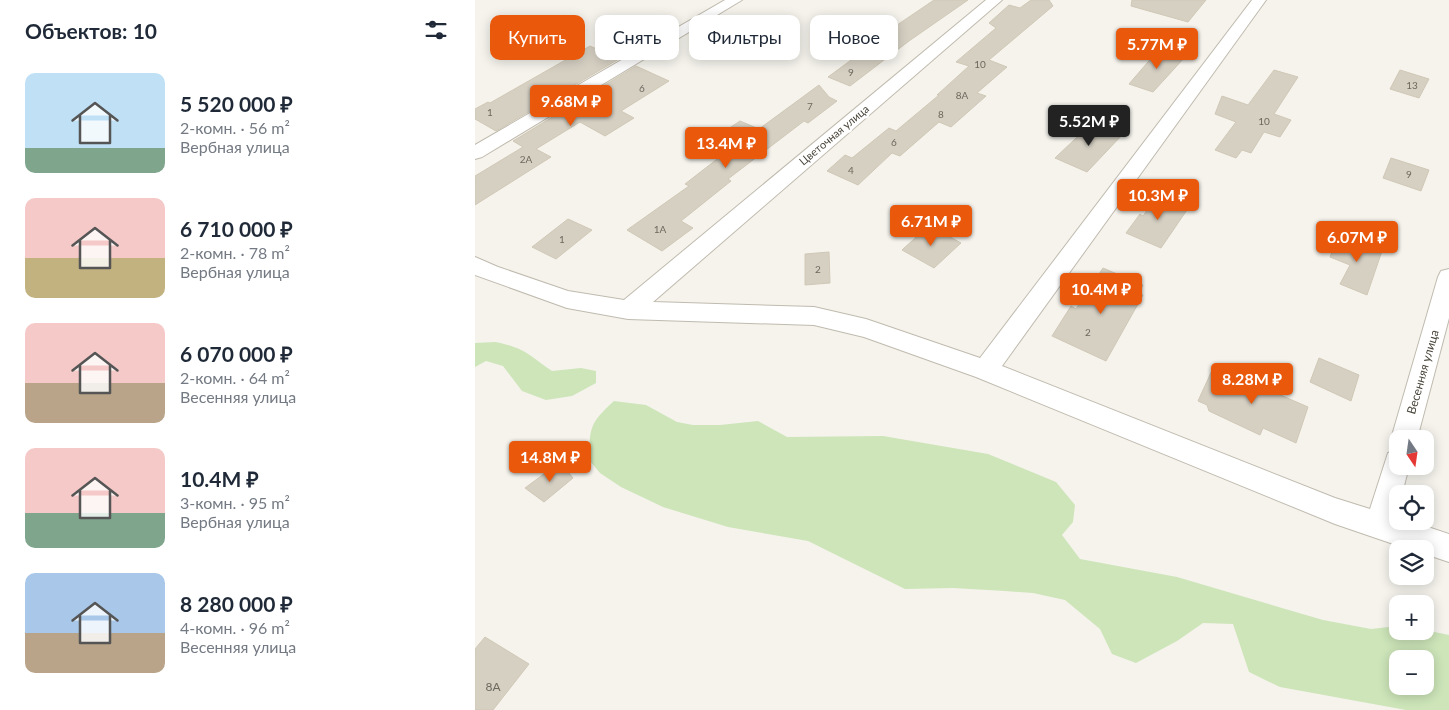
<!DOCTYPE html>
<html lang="ru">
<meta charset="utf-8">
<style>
body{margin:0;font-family:Lato,sans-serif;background:#f2f2f3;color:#1f2937;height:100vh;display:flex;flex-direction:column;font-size:19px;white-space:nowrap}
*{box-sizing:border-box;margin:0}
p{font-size:16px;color:#747a83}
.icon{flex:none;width:28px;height:28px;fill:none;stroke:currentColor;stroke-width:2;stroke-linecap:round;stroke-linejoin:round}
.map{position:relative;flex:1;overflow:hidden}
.side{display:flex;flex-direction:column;background:#fff;width:475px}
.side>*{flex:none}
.hud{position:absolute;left:15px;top:15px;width:475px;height:45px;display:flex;gap:10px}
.needle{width:32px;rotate:167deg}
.controls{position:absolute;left:914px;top:430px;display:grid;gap:10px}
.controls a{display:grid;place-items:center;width:45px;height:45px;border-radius:10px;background:#fff;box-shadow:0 2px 12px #0003;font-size:25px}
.price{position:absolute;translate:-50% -42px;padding:0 11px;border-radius:5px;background:#ea580c;color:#fff;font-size:16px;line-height:32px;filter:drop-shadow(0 1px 2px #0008)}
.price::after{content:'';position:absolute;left:50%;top:30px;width:15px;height:11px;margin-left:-8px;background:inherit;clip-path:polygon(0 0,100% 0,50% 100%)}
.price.selected{background:#222;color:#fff}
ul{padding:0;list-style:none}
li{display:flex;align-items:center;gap:15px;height:125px;padding:0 25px}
li span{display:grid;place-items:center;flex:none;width:140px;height:100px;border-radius:10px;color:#555}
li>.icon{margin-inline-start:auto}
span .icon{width:60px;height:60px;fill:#fffc;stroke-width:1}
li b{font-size:21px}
h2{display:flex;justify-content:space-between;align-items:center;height:60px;padding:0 25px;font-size:21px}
.pill{padding:0 18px;border-radius:10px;background:#fff;box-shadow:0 2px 12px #0003;font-size:18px;line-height:45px}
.pill.selected{background:#ea580c;color:#fff}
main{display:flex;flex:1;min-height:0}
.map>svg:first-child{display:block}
.green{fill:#cde5b9;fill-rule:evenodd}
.building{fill:#d6d0c3;stroke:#d0c8b6}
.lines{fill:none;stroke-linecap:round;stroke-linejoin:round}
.minor-casing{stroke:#c0bbaf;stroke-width:2}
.minor{fill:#fff;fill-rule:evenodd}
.labels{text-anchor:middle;stroke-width:5;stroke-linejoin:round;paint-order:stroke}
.number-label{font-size:10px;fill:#6c685c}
.far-street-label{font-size:11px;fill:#49453a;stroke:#fff}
.street-label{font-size:12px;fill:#49453a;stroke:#fff}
.near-number-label{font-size:12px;fill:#6c685c}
</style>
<main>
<section class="side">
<h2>Объектов: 10<svg class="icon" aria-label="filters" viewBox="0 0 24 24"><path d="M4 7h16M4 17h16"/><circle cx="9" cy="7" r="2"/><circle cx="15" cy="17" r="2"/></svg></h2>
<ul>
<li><span style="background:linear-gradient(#bfe0f5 75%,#7fa58c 0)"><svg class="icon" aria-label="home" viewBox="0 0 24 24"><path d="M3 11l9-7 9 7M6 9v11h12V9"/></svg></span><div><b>5 520 000 ₽</b><p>2-комн. · 56 m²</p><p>Вербная улица</p></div></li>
<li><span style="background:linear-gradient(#f6c9c9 60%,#c2b280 0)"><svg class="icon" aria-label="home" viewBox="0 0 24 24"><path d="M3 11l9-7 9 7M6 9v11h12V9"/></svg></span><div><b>6 710 000 ₽</b><p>2-комн. · 78 m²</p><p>Вербная улица</p></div></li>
<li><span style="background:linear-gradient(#f6c9c9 60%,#b9a48a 0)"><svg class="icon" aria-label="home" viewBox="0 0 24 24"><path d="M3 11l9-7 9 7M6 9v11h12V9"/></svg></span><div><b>6 070 000 ₽</b><p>2-комн. · 64 m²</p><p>Весенняя улица</p></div></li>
<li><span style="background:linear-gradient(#f6c9c9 65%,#7fa58c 0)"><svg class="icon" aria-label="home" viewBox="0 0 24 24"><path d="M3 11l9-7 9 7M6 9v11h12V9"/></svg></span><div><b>10.4M ₽</b><p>3-комн. · 95 m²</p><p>Вербная улица</p></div></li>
<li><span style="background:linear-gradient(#a9c7e8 60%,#b9a48a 0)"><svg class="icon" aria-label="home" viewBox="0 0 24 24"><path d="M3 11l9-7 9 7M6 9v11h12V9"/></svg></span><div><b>8 280 000 ₽</b><p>4-комн. · 96 m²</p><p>Весенняя улица</p></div></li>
</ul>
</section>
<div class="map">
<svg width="974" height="710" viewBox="0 0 974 710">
<rect width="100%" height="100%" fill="#f5f3ec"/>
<path class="green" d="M 20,342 C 51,348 53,355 77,371 L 106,368 L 121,371 L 121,383 L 97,396 L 71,400 L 47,391 L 28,366 L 11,361 L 0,367 L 0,343 Z
M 139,401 L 171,405 L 202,422 L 218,425 L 245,425 L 283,421 L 312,437 L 408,436 L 513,454 L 581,482 L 600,505 L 598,522 L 587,535 L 605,559 L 702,577 L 848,620 L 896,629 L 922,626 L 922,631 L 950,630 L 974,635 L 974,710 L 931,710 L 805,687 L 774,672 L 758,624 L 728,623 L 702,641 L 661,663 L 637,654 L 625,629 L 590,600 L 558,593 L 530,591 L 478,588 L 430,589 L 333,541 L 253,527 L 188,507 L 146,487 L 125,473 L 114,460 C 115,427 114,424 139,401 ZM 922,659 L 950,659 L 950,686 L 922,686 Z"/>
<path class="building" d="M 459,0 L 493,0 L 434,41 L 375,86 L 353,77 L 402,41 L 400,40 Z
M 556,0 L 574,0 L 578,6 L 514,60 L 532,67 L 502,93 L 511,96 L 476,127 L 464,122 L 425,156 L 417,153 L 383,185 L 352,171 L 370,155 L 377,158 L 414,128 L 421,131 L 464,95 L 462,95 L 494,66 L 481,62 L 521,28 L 514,23 L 534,5 L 545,8 Z
M 657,0 L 731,0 L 713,22 L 656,6 Z
M 115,46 L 144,59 L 21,131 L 0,119 L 0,109 L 13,102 L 15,103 Z
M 685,48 L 710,57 L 678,92 L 654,84 Z
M 161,66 L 194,81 L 146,111 L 159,118 L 130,136 L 105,122 L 61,149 L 76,157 L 0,205 L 0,176 L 48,147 L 38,141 Z
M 799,70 L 823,77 L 799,114 L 816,120 L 805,137 L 789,132 L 776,153 L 767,150 L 761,158 L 740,150 L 761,122 L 740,114 L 747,96 L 773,105 Z
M 925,70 L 954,79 L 944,98 L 915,89 Z
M 344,85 L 354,97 L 362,101 L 333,123 L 329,121 L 253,179 L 256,181 L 206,221 L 218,228 L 187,251 L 152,230 L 214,186 L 210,184 L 259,146 L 241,137 L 265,121 L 284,129 Z
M 617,123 L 648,134 L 612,172 L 580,158 Z
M 916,158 L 954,170 L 946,191 L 908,178 Z
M 683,195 L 714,207 L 686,248 L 651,233 L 665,214 L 668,216 Z
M 93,219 L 117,230 L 81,259 L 57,247 Z
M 451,228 L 461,233 L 468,233 L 486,243 L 459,268 L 427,250 Z
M 864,235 L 907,251 L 892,295 L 865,284 L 875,265 L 855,257 Z
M 354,252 L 355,283 L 330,285 L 330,254 Z
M 628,268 L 668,285 L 664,293 L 668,295 L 631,361 L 577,336 L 596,306 L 601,309 Z
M 844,358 L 884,375 L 876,401 L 835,382 Z
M 739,366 L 833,407 L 821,443 L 788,428 L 785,435 L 734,411 L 732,405 L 723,401 Z
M 85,462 L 98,478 L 69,502 L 50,488 Z
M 10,637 L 54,664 L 18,710 L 0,710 L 0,649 Z"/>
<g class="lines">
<defs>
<path id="minor" d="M 250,0 L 267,0 L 7,157 L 0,159 L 0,145 Z
M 511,0 L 527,0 L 178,302 L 339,307 L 391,319 L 505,358 L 777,0 L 791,0 L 527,366 L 860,498 L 895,509 L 913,453 L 922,450 L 922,466 L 934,466 L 927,494 L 922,494 L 921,517 L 922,521 L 935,521 L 974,534 L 974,562 L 950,554 L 950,549 L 933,549 L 860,524 L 501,377 L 389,337 L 339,325 L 153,319 L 92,308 L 0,275 L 0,257 L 23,267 L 93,291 L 149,300 Z
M 974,269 L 974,318 L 942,439 L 922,439 L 922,448 L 916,439 L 963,277 L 966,271 Z"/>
</defs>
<use href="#minor" class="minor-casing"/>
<use href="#minor" class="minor"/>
</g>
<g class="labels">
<g class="number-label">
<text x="505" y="68">10</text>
<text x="376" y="76">9</text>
<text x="937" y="89">13</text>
<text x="167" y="92">6</text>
<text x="487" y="99">8А</text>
<text x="335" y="110">7</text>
<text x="15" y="116">1</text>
<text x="466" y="118">8</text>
<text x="789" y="125">10</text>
<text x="419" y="146">6</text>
<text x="51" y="163">2А</text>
<text x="376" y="174">4</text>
<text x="934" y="178">9</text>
<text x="185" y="233">1А</text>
<text x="87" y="243">1</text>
<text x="343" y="273">2</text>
<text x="613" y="336">2</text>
</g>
<g class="far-street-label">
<text transform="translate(359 135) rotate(-40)" y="4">Цветочная улица</text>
</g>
<g class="street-label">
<text transform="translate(948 372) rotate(-74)" y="4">Весенняя улица</text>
</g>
<g class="near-number-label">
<text x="18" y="691">8А</text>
</g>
</g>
</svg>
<div class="controls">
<a><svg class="needle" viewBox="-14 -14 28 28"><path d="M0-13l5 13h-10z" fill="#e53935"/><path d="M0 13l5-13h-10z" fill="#747a83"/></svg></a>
<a><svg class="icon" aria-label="locate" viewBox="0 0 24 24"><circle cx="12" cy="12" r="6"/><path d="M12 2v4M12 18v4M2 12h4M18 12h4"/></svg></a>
<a><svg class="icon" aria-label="layers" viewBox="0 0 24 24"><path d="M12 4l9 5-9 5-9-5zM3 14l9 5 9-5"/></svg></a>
<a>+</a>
<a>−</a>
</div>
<b class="price" style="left:682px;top:70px">5.77M ₽</b>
<b class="price" style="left:96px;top:127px">9.68M ₽</b>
<b class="price selected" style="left:614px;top:147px">5.52M ₽</b>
<b class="price" style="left:251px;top:169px">13.4M ₽</b>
<b class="price" style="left:683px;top:221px">10.3M ₽</b>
<b class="price" style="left:456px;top:247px">6.71M ₽</b>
<b class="price" style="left:882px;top:263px">6.07M ₽</b>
<b class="price" style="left:626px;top:315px">10.4M ₽</b>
<b class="price" style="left:777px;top:405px">8.28M ₽</b>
<b class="price" style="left:75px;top:483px">14.8M ₽</b>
<div class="hud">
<a class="pill selected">Купить</a>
<a class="pill">Снять</a>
<a class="pill">Фильтры</a>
<a class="pill">Новое</a>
</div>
</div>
</main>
